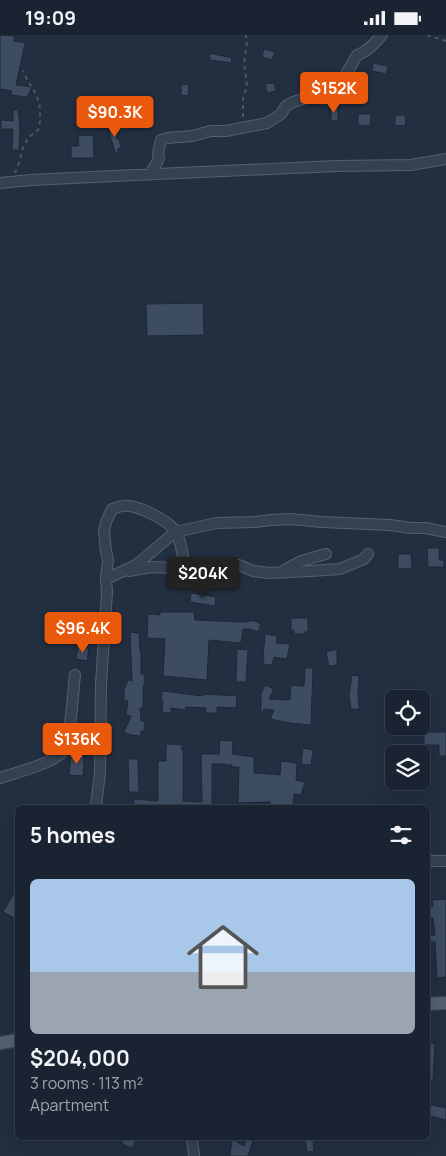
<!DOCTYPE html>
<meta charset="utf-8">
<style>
body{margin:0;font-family:Manrope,sans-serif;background:#232b39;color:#f1f3f6;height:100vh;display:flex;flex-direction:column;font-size:19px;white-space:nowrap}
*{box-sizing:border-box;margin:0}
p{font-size:16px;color:#9fa4ab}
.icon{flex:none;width:28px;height:28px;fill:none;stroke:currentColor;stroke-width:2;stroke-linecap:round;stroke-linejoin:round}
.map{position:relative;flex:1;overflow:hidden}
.panel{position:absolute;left:15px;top:770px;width:415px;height:335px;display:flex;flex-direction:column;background:#1a2331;border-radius:8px;box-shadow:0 5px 20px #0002,0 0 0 1px #38404d}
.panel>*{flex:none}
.fabs{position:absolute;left:385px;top:655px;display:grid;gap:10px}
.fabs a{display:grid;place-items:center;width:45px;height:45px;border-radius:8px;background:#1a2331;box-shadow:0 5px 20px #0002,0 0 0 1px #38404d;font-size:25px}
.price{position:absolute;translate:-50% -42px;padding:0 11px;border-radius:5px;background:#ea580c;color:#fff;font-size:16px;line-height:32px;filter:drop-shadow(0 1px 2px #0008)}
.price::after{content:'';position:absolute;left:50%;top:30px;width:15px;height:11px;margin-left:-8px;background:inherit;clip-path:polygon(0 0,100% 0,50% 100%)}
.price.current{background:#222;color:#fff}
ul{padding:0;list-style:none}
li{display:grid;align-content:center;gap:10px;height:265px;padding:0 15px}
li span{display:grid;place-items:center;height:155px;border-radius:8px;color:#555}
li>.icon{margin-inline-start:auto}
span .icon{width:90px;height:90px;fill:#fffc;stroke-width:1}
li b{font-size:21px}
h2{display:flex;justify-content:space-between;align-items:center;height:60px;padding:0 15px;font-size:21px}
.status{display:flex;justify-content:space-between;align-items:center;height:35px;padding:0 25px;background:#1a2331;direction:ltr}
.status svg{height:14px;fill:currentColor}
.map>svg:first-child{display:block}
.building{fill:#3d4c61;stroke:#1d2837}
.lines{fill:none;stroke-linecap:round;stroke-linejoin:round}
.minor-casing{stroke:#545f6e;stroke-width:12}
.major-casing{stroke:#3f4a59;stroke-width:14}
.path{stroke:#425b5e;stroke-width:2;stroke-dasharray:4 4;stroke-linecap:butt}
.minor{stroke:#364150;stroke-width:10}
.major{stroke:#546070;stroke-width:12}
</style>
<div class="status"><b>19:09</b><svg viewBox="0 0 49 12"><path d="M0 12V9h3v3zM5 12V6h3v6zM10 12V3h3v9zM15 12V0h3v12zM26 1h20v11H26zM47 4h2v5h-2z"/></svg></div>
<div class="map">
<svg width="446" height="1121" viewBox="0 0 446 1121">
<rect width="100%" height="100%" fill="#222f41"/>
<path class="building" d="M 0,0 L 15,1 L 14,6 L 25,8 L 16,50 L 32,52 L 27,62 L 11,60 L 12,56 L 0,54 Z
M 264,14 L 275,17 L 272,25 L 262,22 Z
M 209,18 L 232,23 L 231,28 L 210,25 Z
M 373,28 L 388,31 L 386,39 L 372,36 Z
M 274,48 L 276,56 L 267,58 L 265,49 Z
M 181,49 L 189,50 L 188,61 L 181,60 Z
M 331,71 L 338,74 L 338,86 L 331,86 Z
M 13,75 L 18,75 L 20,92 L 19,115 L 12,115 L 13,94 L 1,94 L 1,85 L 13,86 Z
M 358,79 L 371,79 L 370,91 L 358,90 Z
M 395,80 L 405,80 L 406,90 L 395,91 Z
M 116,89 L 117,104 L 119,104 L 121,113 L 118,113 L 118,119 L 116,119 L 110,101 L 109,90 Z
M 93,100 L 94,123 L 71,123 L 71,111 L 79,111 L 78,101 Z
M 203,268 L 204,300 L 147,301 L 146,269 Z
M 427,513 L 439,513 L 439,525 L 444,525 L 444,532 L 428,532 Z
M 398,519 L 411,519 L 412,533 L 398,534 Z
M 191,558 L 216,562 L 215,571 L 190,567 Z
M 160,577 L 194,577 L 195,585 L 240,587 L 252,586 L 252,585 L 261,589 L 258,597 L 250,594 L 243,594 L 241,608 L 209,605 L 207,645 L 163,641 L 165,604 L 147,603 L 148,579 L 160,580 Z
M 291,583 L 308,583 L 308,597 L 304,597 L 304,599 L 294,599 L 294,595 L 291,595 Z
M 130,597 L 139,598 L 140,616 L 141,616 L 141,639 L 145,639 L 144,652 L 143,652 L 143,673 L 140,673 L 141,686 L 145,686 L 144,696 L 141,696 L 141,701 L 131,700 L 124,697 L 131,681 L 126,680 L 128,666 L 124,665 L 124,655 L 128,645 L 132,646 Z
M 265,599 L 277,601 L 276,608 L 290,609 L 287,624 L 274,622 L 272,630 L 263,629 L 264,623 L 263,623 Z
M 78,612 L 89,613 L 87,626 L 76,624 Z
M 237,614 L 248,615 L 246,647 L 236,647 Z
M 337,614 L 337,630 L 329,631 L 326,617 Z
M 305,633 L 313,633 L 311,690 L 290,688 L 270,684 L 274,675 L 264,674 L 261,682 L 261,659 L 265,650 L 274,654 L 269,664 L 290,665 L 291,650 L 304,651 Z
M 352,640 L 359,641 L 358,660 L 359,674 L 351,674 L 349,660 Z
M 162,656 L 203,661 L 203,659 L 237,661 L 236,673 L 217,672 L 217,678 L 205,678 L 206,673 L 186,672 L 186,675 L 171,673 L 171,678 L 162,677 L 163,666 L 161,666 Z
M 424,697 L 446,697 L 446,721 L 439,721 L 439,710 L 424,710 Z
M 220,705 L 233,706 L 232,719 L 254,722 L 254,738 L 280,740 L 281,726 L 297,728 L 296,745 L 305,747 L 301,760 L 294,759 L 293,772 L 270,772 L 270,767 L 238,768 L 239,732 L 232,732 L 232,730 L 225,730 L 225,729 L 212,729 L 212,772 L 134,772 L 134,764 L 158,766 L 158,726 L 166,726 L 166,709 L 183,710 L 181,714 L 183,714 L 183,766 L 202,767 L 201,719 L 219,719 Z
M 303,713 L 313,715 L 311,730 L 301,729 Z
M 71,719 L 84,720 L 83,741 L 69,740 Z
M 128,724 L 138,724 L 139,757 L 129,757 Z
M 18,851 L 18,885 L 3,877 Z
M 446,864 L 446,942 L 437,943 L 435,907 L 428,907 L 428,900 L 435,900 L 433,883 L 428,884 L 428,872 L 433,871 L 432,865 Z
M 428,1008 L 435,1009 L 433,1045 L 428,1045 Z
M 428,1069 L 446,1073 L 446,1085 L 428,1080 Z
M 124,1102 L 136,1102 L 133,1113 L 122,1109 Z
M 247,1102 L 254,1102 L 248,1121 L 230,1121 L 232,1104 L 244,1111 Z
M 313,1104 L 314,1116 L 307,1117 L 305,1105 Z"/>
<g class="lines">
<defs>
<path id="minor" d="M 150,139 L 156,129 L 159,123 L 158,118 L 161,105 L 167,103 L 192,101 L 211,96 L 226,96 L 267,88 L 281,79 L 286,71 L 293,67 L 312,61 L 324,58 L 336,52 L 345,41 L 357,20 C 367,17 375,8 382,0
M 0,148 L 31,145 L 135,140 L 337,131 L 411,130 L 446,124
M 129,536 L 152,532 L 173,533 L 182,532 L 192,533
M 283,536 L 301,526 L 326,519
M 106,544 L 132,532 L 141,526 L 175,497 L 217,488 L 255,487 L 271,485 L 290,484 L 322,487 L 390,490 L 411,493 L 426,493 L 446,497
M 0,743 C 15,738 55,728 63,716 C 71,704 73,656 75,640
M 96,772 L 100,737 L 101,649 L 107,557 L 106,544 L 108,525 L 106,516 L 104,496 L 106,487 L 112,474 C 116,473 120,471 124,471 C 136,469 164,484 173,493 C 180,501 182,516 184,527 L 195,533 L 201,535 L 214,535 L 226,531 L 239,530 L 253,536 L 269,538 L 311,536 L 340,534 L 364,524 L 368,519
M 428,826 L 446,826
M 192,1102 L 194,1121"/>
<path id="major" d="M 428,969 L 446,968
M 0,1008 L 18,1005"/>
</defs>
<use href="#minor" class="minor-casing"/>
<use href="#major" class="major-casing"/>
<path class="path" d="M 427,0 L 446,6
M 243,82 L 243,64 L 247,50 L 244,28 L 247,7 L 246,0
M 15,138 L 20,125 L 22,115 L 28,103 L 38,95 C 40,90 40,85 40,80 C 41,60 30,53 23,36"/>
<use href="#minor" class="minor"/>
<use href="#major" class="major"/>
</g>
</svg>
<div class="fabs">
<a><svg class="icon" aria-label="locate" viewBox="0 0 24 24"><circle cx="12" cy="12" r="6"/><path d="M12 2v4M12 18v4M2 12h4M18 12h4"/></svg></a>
<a><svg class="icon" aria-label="layers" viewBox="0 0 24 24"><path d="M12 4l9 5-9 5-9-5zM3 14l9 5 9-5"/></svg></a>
</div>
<b class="price" style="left:334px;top:79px">$152K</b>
<b class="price" style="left:115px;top:103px">$90.3K</b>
<b class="price current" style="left:203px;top:564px">$204K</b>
<b class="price" style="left:83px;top:619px">$96.4K</b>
<b class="price" style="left:77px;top:730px">$136K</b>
<section class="panel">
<h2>5 homes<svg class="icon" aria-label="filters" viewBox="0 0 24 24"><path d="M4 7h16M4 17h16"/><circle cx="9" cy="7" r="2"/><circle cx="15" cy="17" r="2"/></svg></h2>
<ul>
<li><span style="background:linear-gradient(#a9c7e8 60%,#9aa5b1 0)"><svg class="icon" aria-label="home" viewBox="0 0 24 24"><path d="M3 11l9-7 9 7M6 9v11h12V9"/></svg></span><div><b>$204,000</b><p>3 rooms · 113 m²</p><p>Apartment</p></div></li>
</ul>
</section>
</div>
